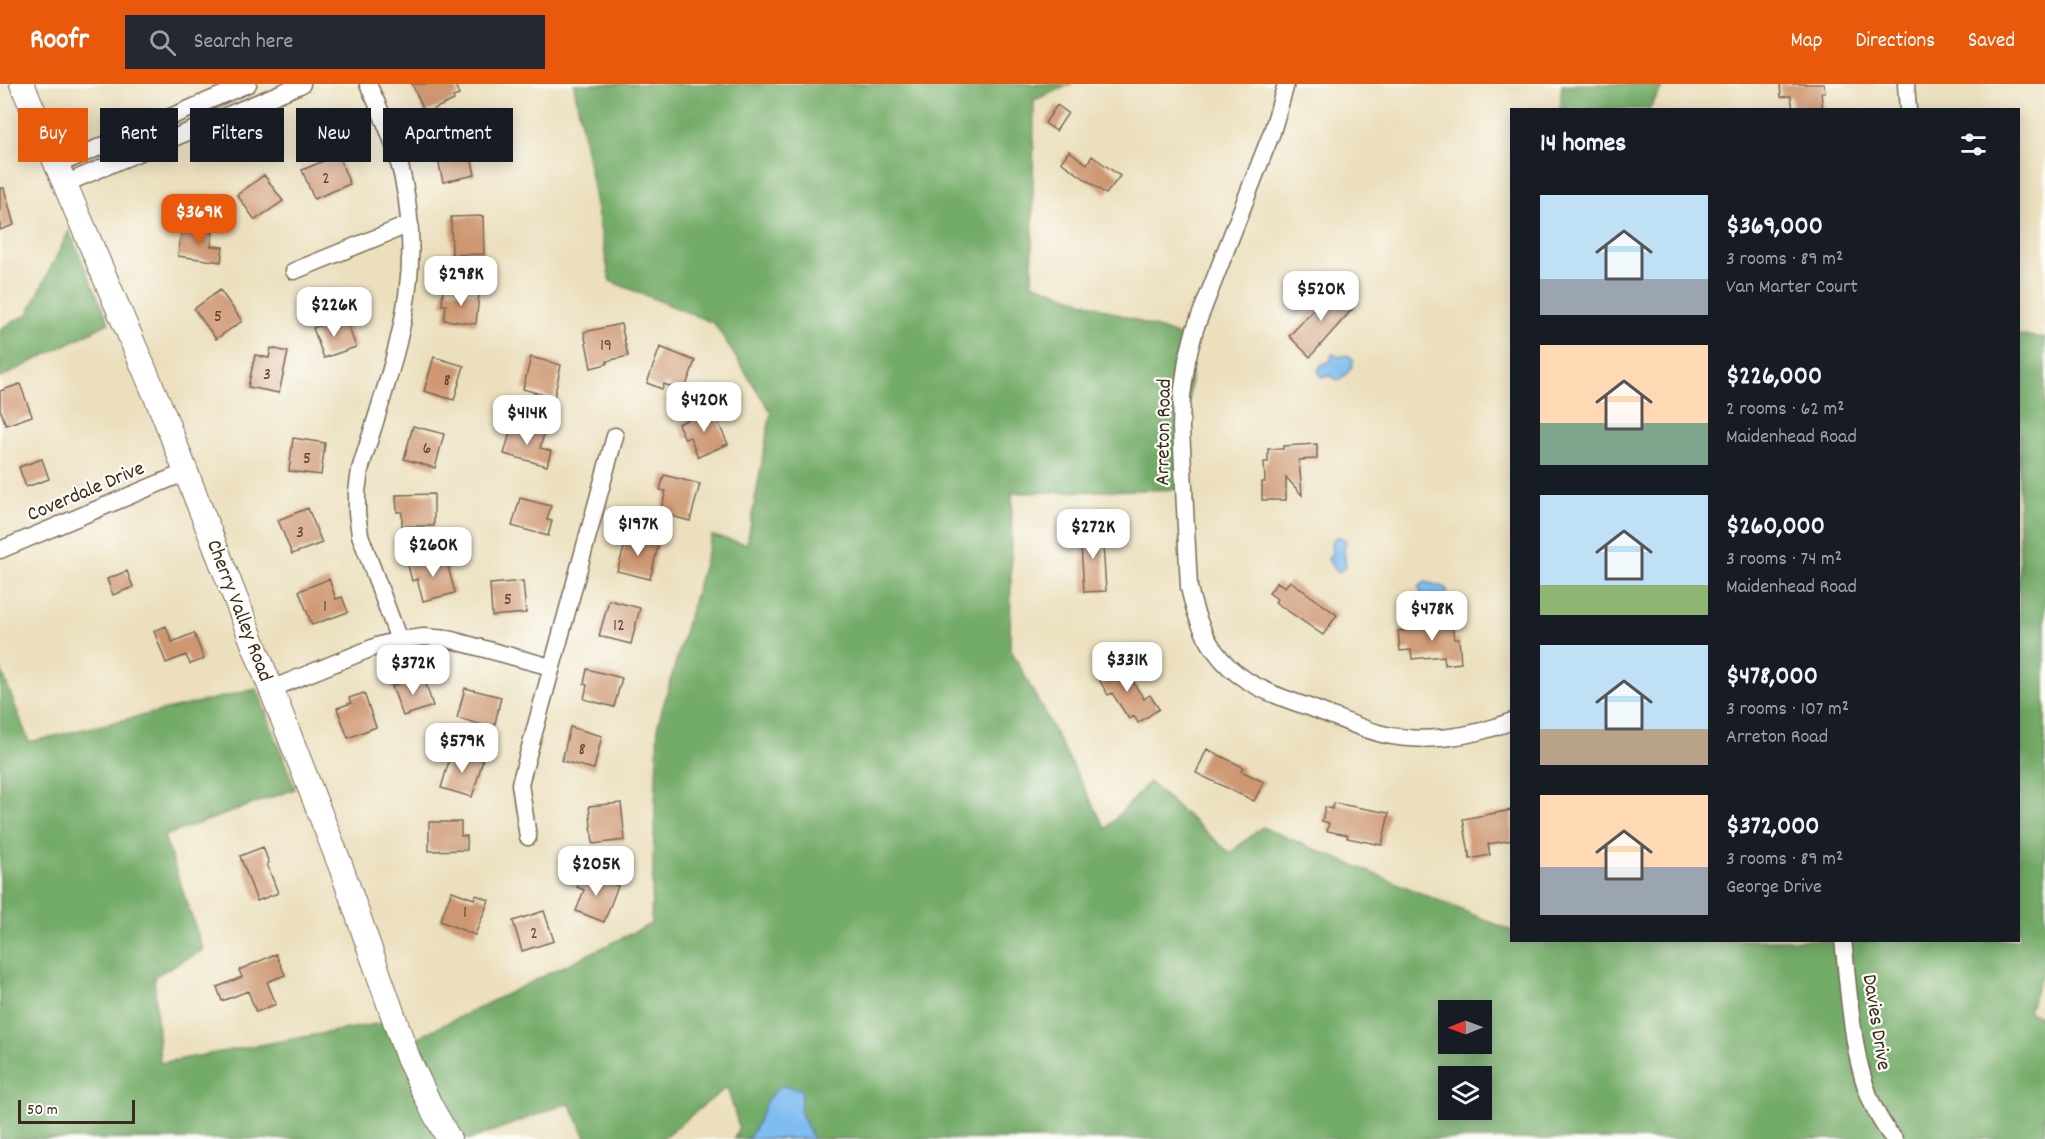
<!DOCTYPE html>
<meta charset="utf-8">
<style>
body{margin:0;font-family:Dekko,sans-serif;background:#242831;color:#f1f3f6;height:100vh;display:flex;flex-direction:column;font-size:22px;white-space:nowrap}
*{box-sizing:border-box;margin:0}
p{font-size:20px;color:#9ea1a6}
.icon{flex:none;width:33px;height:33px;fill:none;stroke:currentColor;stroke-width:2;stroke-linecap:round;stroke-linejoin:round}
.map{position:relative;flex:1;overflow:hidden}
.side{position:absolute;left:1510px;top:24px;width:510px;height:834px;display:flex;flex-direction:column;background:#171b24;border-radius:0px;box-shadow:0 3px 15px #0003}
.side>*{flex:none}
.banner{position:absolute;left:18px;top:24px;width:570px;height:54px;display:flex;gap:12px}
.needle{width:39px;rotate:269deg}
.tools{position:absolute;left:1438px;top:916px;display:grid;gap:12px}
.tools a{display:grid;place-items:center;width:54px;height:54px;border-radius:0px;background:#171b24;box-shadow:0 3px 15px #0003;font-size:30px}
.scale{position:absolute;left:18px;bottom:15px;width:117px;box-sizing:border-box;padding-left:6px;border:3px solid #3b2a1e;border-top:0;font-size:16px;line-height:21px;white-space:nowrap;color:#3b2a1e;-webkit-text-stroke:4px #fdfcf7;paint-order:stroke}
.price{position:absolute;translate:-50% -51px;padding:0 14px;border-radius:12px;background:#fff;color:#222;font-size:20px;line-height:39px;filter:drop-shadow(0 2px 3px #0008)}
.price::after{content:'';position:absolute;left:50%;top:36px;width:18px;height:14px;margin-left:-9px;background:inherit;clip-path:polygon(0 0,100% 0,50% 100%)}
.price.on{background:#ea580c;color:#fff}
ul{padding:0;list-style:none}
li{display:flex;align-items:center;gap:18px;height:150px;padding:0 30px}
li span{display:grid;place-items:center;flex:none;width:168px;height:120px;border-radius:0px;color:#555}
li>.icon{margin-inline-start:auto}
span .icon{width:72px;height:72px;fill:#fffc;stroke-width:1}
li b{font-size:26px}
h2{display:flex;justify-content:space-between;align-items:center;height:72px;padding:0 30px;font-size:26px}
.pill{padding:0 21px;border-radius:0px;background:#171b24;box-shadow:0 3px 15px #0003;font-size:21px;line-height:54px}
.pill.on{background:#ea580c;color:#fff}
header{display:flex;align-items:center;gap:36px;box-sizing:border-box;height:84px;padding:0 30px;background:#ea580c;color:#fff}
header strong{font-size:28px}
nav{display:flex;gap:33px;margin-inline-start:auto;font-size:21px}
.search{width:420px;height:54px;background:#242831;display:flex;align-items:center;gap:15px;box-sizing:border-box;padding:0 21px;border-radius:0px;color:#9ea1a6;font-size:22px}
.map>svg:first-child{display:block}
.forest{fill:#73ab68;stroke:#576a43;stroke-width:1.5;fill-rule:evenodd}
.water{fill:#7ebcf1;stroke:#5c7388;stroke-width:1.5}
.building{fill:#ce9772}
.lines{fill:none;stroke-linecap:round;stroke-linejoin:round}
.street-casing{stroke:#796956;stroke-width:19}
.secondary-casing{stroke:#796956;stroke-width:26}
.street{stroke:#fff;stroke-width:16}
.secondary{stroke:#fff;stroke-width:24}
.labels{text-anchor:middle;stroke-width:4.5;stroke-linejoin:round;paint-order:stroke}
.number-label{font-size:18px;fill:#604533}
.street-label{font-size:21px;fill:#3b2a1e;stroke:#fdfcf7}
</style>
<header>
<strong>Roofr</strong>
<div class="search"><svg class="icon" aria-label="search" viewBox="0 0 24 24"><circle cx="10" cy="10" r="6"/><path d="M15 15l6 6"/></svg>Search here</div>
<nav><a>Map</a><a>Directions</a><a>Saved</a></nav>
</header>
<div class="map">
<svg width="2045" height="1055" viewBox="0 0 2045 1055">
<rect width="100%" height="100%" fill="#fdfcf7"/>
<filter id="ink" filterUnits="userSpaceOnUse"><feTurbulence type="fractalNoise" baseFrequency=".0167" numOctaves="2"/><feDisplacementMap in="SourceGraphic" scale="12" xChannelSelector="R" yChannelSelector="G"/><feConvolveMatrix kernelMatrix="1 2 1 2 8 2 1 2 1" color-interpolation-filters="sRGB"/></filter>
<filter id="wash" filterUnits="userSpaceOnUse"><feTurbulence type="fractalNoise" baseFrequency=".008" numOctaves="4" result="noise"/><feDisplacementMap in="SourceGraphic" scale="24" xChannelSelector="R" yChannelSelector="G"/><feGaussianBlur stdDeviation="1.35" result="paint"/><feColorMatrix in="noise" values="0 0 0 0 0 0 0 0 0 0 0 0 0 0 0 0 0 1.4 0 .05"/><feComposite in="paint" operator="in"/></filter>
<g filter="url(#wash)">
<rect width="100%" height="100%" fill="#ebdfbd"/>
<path class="forest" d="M 574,0 L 1072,0 L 1034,16 L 1032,199 L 1193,257 L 1184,405 L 1012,409 L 1010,564 L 1106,745 L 1149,698 L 1230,769 L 1262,743 L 1512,847 L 1512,856 L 1536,857 L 1545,860 L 1551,856 L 2019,856 L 2019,251 L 2045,254 L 2045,881 L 2028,928 L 2045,933 L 2045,1055 L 734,1055 L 739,1043 L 727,1003 L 661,1055 L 587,1055 L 569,1019 L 471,1055 L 0,1055 L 0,583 L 29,658 L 257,605 L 295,705 L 164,752 L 203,866 L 154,892 L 160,979 L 403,935 L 412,956 L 651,840 L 658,640 L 712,452 L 747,460 L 771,328 L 714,239 L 610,197 ZM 1449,927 L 1482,927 L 1482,960 L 1449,960 ZM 1449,993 L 1482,993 L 1482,1026 L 1449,1026 Z
M 1562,0 L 1664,0 L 1649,25 L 1560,25 Z
M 69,147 L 109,239 L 0,294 L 0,245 L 28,230 Z"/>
<path class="water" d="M 1333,270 L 1339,273 L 1348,271 L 1353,276 C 1354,283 1344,294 1337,296 L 1331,292 L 1322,293 L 1318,287 L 1321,281 L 1331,277 L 1331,272 Z
M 1336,453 L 1341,453 L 1346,457 L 1344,466 L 1346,482 L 1339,489 L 1335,487 L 1328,475 L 1332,469 L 1331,459 Z
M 1425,498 L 1444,503 L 1447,506 L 1446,514 L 1439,515 L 1433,511 L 1426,515 L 1422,514 L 1419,503 Z
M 781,1002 L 802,1005 L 800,1027 L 813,1055 L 747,1055 L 754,1046 L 768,1014 Z"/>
<g id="blocks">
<path class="building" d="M 412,0 L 455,0 L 459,11 L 453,13 L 454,16 L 425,29 Z
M 1780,0 L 1824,0 L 1825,9 L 1821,9 L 1823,26 L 1793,26 L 1791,12 L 1781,13 Z
M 1057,21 L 1068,29 L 1056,47 L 1045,39 Z
M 467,54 L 475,91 L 443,98 L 435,62 Z
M 1069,67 L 1087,80 L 1092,72 L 1120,92 L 1106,110 L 1061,78 Z
M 338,71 L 350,100 L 314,115 L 302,86 Z
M 264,91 L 283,117 L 255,136 L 237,111 Z
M 0,104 L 4,104 L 14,141 L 0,146 Z
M 483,132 L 484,170 L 452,171 L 451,133 Z
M 182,143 L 213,147 L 211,162 L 223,163 L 221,178 L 178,172 Z
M 1334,204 L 1354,223 L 1310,273 L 1289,252 Z
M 220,206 L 242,237 L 216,255 L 194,225 Z
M 443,206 L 479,210 L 476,240 L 444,236 L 446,221 L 442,221 Z
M 345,233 L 356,263 L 324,274 L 313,244 Z
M 621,240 L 628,272 L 607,277 L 607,280 L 591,284 L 584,248 Z
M 660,263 L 695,277 L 684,307 L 664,300 L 662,305 L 647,299 Z
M 271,264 L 288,268 L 279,309 L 248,303 L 255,271 L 269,274 Z
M 434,273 L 464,282 L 454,316 L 424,307 Z
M 531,273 L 561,281 L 554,314 L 523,305 Z
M 20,300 L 32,332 L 6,341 L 0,325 L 0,307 Z
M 712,325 L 728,360 L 698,373 L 690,353 L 685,355 L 678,340 Z
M 512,341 L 544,350 L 540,364 L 551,367 L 547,382 L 504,370 Z
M 413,342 L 444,350 L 435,384 L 404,375 Z
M 293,354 L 325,359 L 321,391 L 289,387 Z
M 1317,360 L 1317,375 L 1299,376 L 1302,411 L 1286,393 L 1286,416 L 1262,416 L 1262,398 L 1265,398 L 1264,378 L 1268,378 L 1268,365 L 1283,365 L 1283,362 Z
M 42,375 L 49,395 L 26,403 L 19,383 Z
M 664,391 L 700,400 L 690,437 L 660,429 L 666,407 L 660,406 Z
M 434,410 L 434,442 L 402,442 L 402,428 L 397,428 L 396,411 Z
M 520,414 L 551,422 L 547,436 L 552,437 L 548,452 L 512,442 Z
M 308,424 L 322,459 L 292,470 L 278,436 Z
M 1102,443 L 1106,507 L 1084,508 L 1080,445 Z
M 628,451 L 659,458 L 650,495 L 617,487 Z
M 445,471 L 455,509 L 423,517 L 417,495 L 412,497 L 408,481 Z
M 127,487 L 133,503 L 113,511 L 107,495 Z
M 329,495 L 336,515 L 342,513 L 348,528 L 312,541 L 299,507 Z
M 523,497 L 526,529 L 492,532 L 490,500 Z
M 1290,497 L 1337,531 L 1323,551 L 1275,518 L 1277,515 L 1269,509 L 1277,498 L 1285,503 Z
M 609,516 L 640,524 L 631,560 L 599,552 Z
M 1452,538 L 1454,555 L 1459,555 L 1461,579 L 1445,581 L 1444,572 L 1412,575 L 1411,566 L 1400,567 L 1398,547 L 1410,546 L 1409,543 Z
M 166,542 L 172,558 L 194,549 L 204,575 L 190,580 L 186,571 L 166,579 L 154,547 Z
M 1112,580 L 1117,587 L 1123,583 L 1144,615 L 1150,611 L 1159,625 L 1138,639 L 1134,632 L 1129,635 L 1112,609 L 1108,611 L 1096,590 Z
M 587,585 L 622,594 L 614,623 L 584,615 L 587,601 L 584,600 Z
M 423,591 L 433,622 L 403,632 L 392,602 Z
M 465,604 L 501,613 L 494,644 L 457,634 Z
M 364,609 L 376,643 L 348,654 L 337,624 L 351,619 L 349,614 Z
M 570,643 L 602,652 L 594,685 L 562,677 Z
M 1207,665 L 1243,683 L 1241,687 L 1264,698 L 1254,717 L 1196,689 Z
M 452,667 L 483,676 L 472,713 L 441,704 Z
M 621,719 L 625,756 L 593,760 L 589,722 Z
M 1334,719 L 1389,729 L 1382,761 L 1347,754 L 1348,751 L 1327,747 L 1329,739 L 1322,737 L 1325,723 L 1332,725 Z
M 1512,726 L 1512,756 L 1488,760 L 1490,771 L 1470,775 L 1463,735 Z
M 429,738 L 461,738 L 461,752 L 467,752 L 467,766 L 429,767 Z
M 263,763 L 269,779 L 267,780 L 278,809 L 257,817 L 240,772 Z
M 583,788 L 618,802 L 604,838 L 576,827 L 584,806 L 577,803 Z
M 452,807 L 474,815 L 476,811 L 489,816 L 475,851 L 440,837 Z
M 544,827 L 554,857 L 522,867 L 513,837 Z
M 276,870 L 285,891 L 267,898 L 276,920 L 256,928 L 248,907 L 222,917 L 217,903 L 242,893 L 239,886 Z"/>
</g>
</g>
<g filter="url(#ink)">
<use href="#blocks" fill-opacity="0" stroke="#796956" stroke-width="1.5"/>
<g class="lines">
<defs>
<path id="street" d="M 368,0 C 378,22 389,44 396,68 C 432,185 394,274 360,386 L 357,408 L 357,429 L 360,451 L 399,556
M 1286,0 L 1272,48 L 1195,245 L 1187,276 L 1182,312 L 1181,344 L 1189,503 C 1195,533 1206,561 1229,583 C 1253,605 1283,614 1314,625 C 1336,633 1359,644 1382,650 C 1425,660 1472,653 1512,637
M 1906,0 L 1908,26
M 57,81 L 248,0
M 64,100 L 302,0
M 294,187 L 410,140
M 0,466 L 186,388
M 271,605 L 377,562 L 399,556 L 424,553 L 448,555 L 551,583
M 528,753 L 520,700 L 615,352
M 1843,856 C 1851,920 1851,1005 1894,1055"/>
<path id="secondary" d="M 22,0 L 163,329 L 193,406 L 341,783 L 408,974 L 431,1023 L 449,1055"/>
</defs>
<use href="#street" class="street-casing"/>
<use href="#secondary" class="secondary-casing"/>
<use href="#street" class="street"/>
<use href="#secondary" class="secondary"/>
</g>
</g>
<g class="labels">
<g class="number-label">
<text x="326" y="99">2</text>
<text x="218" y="237">5</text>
<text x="606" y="266">19</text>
<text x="267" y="295">3</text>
<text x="447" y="301">8</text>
<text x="427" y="369">6</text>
<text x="307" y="379">5</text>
<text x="300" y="453">3</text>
<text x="508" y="520">5</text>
<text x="325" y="527">1</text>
<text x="619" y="546">12</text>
<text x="582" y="670">8</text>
<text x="465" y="833">1</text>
<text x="534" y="854">2</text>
</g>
<g class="street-label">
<text transform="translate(1162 348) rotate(-89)" y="7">Arreton Road</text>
<text transform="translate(85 406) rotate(-23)" y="7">Coverdale Drive</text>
<text transform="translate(241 526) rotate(69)" y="7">Cherry Valley Road</text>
<text transform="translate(1878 938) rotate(81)" y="7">Davies Drive</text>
</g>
</g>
</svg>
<div class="tools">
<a><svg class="needle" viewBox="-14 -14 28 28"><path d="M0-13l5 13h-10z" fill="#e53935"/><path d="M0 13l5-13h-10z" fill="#9ea1a6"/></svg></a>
<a><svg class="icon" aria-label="layers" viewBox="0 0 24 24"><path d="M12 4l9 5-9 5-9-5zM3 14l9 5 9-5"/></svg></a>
</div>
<div class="scale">50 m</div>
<b class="price on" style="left:199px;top:161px">$369K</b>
<b class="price" style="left:461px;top:223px">$298K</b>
<b class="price" style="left:1321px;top:238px">$520K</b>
<b class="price" style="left:334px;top:254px">$226K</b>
<b class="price" style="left:704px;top:349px">$420K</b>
<b class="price" style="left:527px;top:362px">$414K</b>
<b class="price" style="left:638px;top:473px">$197K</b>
<b class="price" style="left:1093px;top:476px">$272K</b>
<b class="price" style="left:433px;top:494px">$260K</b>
<b class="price" style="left:1432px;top:558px">$478K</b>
<b class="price" style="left:1127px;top:609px">$331K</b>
<b class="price" style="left:413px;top:612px">$372K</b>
<b class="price" style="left:462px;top:690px">$579K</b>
<b class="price" style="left:596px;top:813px">$205K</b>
<div class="banner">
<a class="pill on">Buy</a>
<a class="pill">Rent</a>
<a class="pill">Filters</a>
<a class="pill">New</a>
<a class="pill">Apartment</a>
</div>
<section class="side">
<h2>14 homes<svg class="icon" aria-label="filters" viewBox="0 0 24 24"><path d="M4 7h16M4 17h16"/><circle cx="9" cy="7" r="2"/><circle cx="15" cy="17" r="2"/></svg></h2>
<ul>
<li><span style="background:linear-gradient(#bfe0f5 70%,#9aa5b1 0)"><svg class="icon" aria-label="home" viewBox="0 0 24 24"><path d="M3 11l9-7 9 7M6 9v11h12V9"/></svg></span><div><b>$369,000</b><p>3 rooms · 89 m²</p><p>Van Marter Court</p></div></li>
<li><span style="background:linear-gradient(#ffd9b3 65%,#7fa58c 0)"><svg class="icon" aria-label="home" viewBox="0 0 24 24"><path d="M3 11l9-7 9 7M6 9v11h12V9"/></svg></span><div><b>$226,000</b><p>2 rooms · 62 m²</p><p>Maidenhead Road</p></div></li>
<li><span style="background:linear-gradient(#bfe0f5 75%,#8fb573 0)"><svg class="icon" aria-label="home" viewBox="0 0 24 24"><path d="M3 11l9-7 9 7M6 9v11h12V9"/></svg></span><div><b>$260,000</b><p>3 rooms · 74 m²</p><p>Maidenhead Road</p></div></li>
<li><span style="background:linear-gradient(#bfe0f5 70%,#b9a48a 0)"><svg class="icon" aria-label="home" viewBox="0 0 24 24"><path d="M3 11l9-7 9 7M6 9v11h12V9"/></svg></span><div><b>$478,000</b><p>3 rooms · 107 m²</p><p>Arreton Road</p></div></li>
<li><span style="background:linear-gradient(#ffd9b3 60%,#9aa5b1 0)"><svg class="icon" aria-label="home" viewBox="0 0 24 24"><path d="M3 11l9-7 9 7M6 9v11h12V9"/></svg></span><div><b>$372,000</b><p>3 rooms · 89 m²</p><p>George Drive</p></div></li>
</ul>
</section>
</div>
